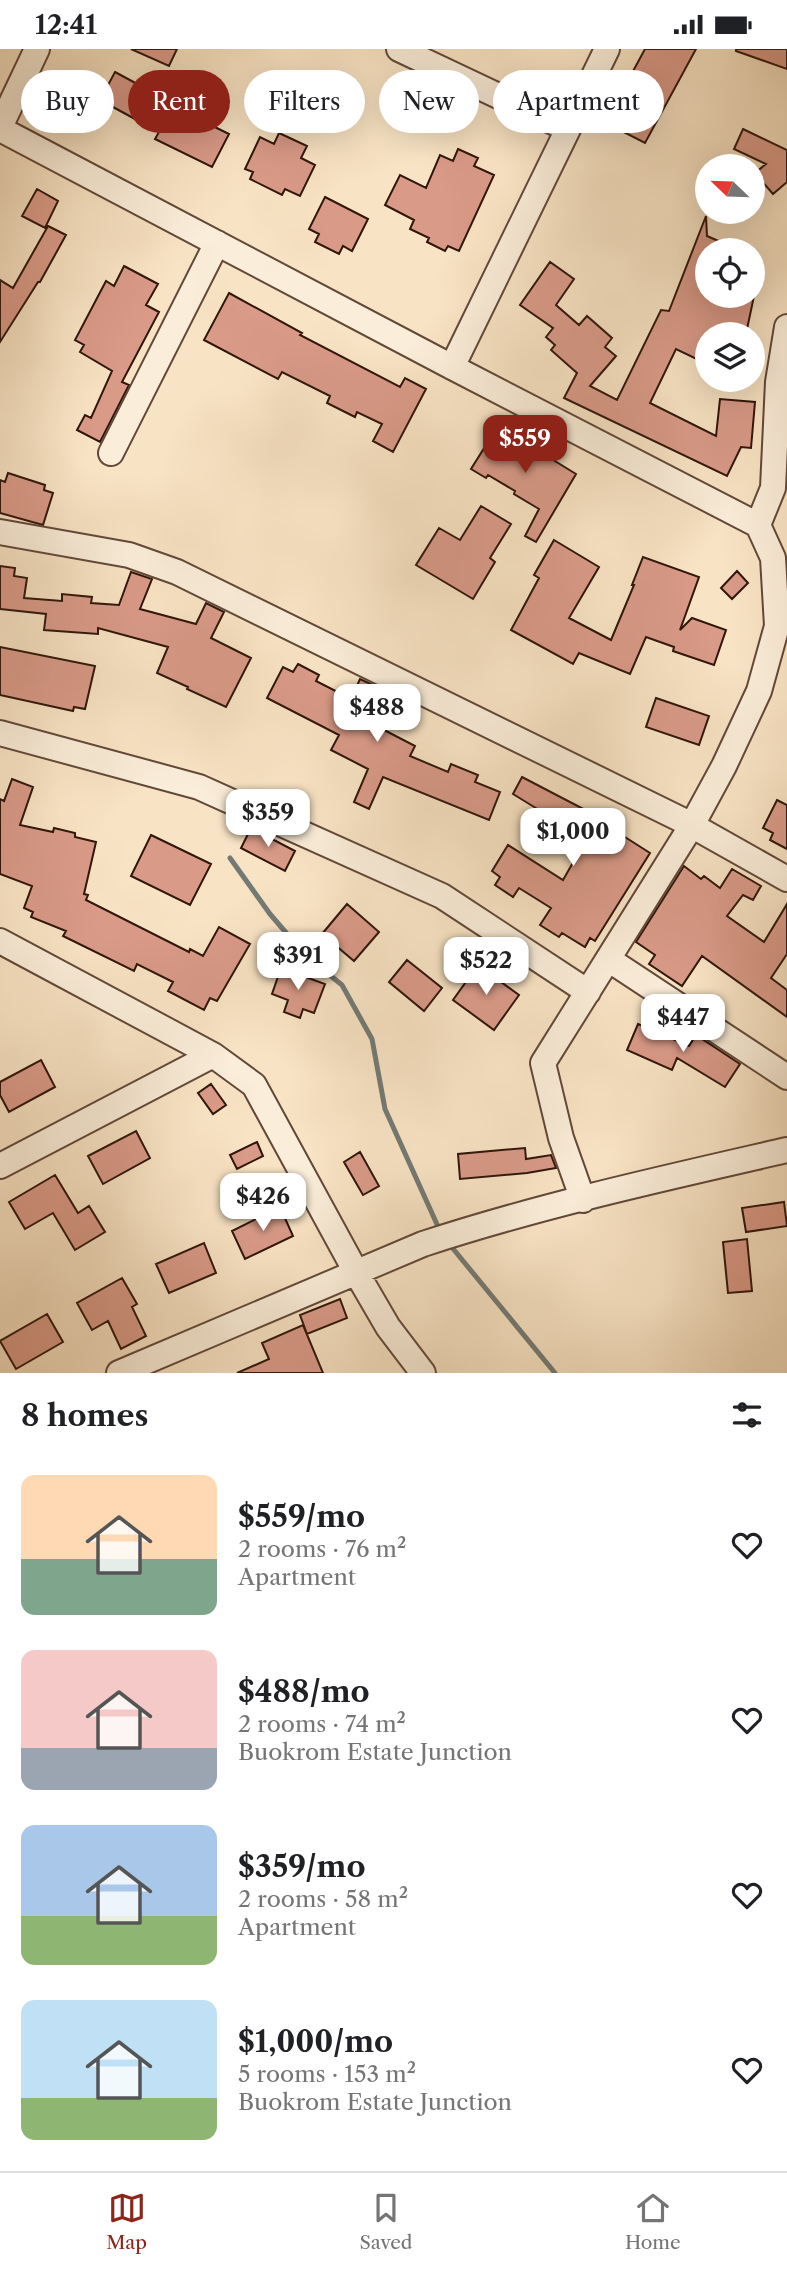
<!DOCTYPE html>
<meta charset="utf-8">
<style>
body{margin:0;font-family:"Libre Caslon Text",serif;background:#f6f6f6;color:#202124;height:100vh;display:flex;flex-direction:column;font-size:26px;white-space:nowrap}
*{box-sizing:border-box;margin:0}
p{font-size:23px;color:#757577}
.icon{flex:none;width:38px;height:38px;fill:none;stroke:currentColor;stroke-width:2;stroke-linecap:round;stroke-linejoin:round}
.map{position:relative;height:1324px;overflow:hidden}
.drawer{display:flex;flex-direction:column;background:#fff;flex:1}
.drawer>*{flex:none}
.top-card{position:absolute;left:21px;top:21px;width:746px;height:63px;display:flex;gap:14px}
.needle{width:46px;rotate:293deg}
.controls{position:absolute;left:695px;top:105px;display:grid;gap:14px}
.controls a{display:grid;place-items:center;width:70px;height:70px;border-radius:50%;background:#fff;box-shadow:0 7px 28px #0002;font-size:35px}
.price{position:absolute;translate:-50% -60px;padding:0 16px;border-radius:14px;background:#fff;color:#222;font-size:23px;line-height:46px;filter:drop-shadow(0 2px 4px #0008)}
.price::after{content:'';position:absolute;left:50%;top:42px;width:21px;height:16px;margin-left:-10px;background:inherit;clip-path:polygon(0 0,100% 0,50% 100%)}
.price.on{background:#8f2418;color:#fff}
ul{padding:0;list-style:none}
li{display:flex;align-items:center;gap:21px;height:175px;padding:0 21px}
li span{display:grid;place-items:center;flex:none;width:196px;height:140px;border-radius:14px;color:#555}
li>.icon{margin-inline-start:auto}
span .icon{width:84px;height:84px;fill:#fffc;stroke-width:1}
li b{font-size:30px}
h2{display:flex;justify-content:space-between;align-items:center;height:84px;padding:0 21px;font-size:30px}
.pill{padding:0 24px;border-radius:32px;background:#fff;box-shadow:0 7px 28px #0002;font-size:24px;line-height:63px}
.pill.on{background:#8f2418;color:#fff}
.status{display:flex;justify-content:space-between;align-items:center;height:49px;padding:0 35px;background:#fff;direction:ltr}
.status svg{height:19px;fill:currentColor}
.menu{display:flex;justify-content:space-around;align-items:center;height:98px;border-top:2px solid #e0e0e0;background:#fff;font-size:19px;color:#757577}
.menu a{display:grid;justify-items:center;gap:4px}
.menu .on{color:#8f2418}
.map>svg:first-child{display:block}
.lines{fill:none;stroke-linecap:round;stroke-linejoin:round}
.stream{stroke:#737a75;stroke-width:5}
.building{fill:#d99a88;stroke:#30150b;stroke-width:2}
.minor-casing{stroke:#624839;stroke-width:28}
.minor{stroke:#faedd9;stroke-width:24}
</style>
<div class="status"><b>12:41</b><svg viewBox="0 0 49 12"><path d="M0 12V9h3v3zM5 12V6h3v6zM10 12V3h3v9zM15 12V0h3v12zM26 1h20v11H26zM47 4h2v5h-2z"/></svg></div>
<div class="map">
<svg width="787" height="1324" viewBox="0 0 787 1324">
<rect width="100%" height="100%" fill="#f8e3c4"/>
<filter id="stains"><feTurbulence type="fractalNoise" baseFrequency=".00286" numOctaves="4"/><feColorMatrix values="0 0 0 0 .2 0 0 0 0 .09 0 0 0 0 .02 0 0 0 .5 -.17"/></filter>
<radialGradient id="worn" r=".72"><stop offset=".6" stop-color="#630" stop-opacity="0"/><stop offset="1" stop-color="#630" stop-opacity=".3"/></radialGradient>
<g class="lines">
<path class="stream" d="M 230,809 L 270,865 L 306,907 L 342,936 L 372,990 L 385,1060 L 440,1182
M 450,1196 L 555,1324"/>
</g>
<path class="building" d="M 131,0 L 177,0 L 169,17 Z
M 645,0 L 696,0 L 645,94 L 612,77 L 639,28 L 632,24 Z
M 736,0 L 787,0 L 787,20 L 736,2 Z
M 115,23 L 167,51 L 166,54 L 229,85 L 212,118 L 155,90 L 159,83 L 100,51 Z
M 743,80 L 787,101 L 787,133 L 773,145 L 755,124 L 766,115 L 734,100 Z
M 279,84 L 307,97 L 301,109 L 315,116 L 300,147 L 285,140 L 282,146 L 250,130 L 253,123 L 245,120 L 260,88 L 274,95 Z
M 458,100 L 478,109 L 474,117 L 494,126 L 459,202 L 448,197 L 445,202 L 427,193 L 429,189 L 410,180 L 414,171 L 385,156 L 400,126 L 426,139 L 440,106 L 453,112 Z
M 37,140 L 58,152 L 45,179 L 22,167 Z
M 325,148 L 368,170 L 352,202 L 343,197 L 339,205 L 315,193 L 319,185 L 309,180 Z
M 706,167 L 707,187 L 739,201 L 707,201 L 707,247 L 754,247 L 746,285 L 707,285 L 707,315 L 676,300 L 650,354 L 716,387 L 720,350 L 755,353 L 751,399 L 741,398 L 727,427 L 564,349 L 577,324 L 551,301 L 555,296 L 546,288 L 553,279 L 520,256 L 550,213 L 574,230 L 556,256 L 579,276 L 587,267 L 612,289 L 605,298 L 616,307 L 590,337 L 617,351 L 661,261 L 669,262 Z
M 48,177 L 66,186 L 40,233 L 38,233 L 0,293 L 0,231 L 13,239 Z
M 124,217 L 158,235 L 146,256 L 159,263 L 122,333 L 129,336 L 100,393 L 77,381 L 85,366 L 91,369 L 112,322 L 80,303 L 84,296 L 75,291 L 106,232 L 114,237 Z
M 229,244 L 302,284 L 300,286 L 400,338 L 405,329 L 426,340 L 393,403 L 373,392 L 382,375 L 357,363 L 355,368 L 327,354 L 330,347 L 282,323 L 278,330 L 204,291 Z
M 498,377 L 576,425 L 536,493 L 525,487 L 539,460 L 514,445 L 515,442 L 488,426 L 486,429 L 471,420 Z
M 8,424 L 45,436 L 44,441 L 53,444 L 43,476 L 0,464 L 0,431 L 5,433 Z
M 481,457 L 511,475 L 490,509 L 495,513 L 473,550 L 416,516 L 439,479 L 460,491 Z
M 554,491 L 599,518 L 569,569 L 611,591 L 634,536 L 632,536 L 643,508 L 699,528 L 680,581 L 692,569 L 726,581 L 714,616 L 673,602 L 674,598 L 646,588 L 630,625 L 579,604 L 573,615 L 511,581 L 539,529 L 534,526 Z
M 0,517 L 15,519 L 14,527 L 27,529 L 24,549 L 62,552 L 62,545 L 92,548 L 91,554 L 119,556 L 131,523 L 152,530 L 140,560 L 196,575 L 206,554 L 224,563 L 211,589 L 251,609 L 226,658 L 187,640 L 188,638 L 157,624 L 168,598 L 98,579 L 98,585 L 44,581 L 46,565 L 0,560 Z
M 737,522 L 748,534 L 732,550 L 721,539 Z
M 0,598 L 95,617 L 85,660 L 74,658 L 73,662 L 0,646 Z
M 298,615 L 319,626 L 316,632 L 351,650 L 360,630 L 377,638 L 361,669 L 415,697 L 410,707 L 448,723 L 451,715 L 478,726 L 475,733 L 500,743 L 489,771 L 383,728 L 369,760 L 354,753 L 368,720 L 331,701 L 339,686 L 267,649 L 283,618 L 293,623 Z
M 656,649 L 709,667 L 699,696 L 646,678 Z
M 522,728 L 593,765 L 592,767 L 650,804 L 595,892 L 590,889 L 585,898 L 562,884 L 559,888 L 540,876 L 551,859 L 519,839 L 513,848 L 495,836 L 500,828 L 492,822 L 508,796 L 563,831 L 583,796 L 534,771 L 539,761 L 513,745 Z
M 12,730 L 33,738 L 20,776 L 53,783 L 54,779 L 75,784 L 75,788 L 96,793 L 84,845 L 88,846 L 86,851 L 189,903 L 190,900 L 203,907 L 219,878 L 250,895 L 217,952 L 210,949 L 204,961 L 168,942 L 173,933 L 137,915 L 134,922 L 63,887 L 66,882 L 31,868 L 33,863 L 24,859 L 32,837 L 0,825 L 0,750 L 4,752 Z
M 777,751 L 787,756 L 787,800 L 770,791 L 773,784 L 763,779 Z
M 251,779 L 295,802 L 285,822 L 241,799 Z
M 151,786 L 211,815 L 190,856 L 131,827 Z
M 684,817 L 701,830 L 704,827 L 720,839 L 732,820 L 761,837 L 753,851 L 743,846 L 727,867 L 764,893 L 787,855 L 787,905 L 771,929 L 787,941 L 787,968 L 702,907 L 682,937 L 649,915 L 655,906 L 636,893 Z
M 347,855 L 379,883 L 354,912 L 322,885 Z
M 407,911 L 442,939 L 424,962 L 389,933 Z
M 478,916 L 519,946 L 494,981 L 453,951 Z
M 281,919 L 325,935 L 314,964 L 303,960 L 300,969 L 284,963 L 288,951 L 272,945 Z
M 638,975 L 689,997 L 696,986 L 740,1015 L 725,1038 L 677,1009 L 672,1021 L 627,1001 Z
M 41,1011 L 55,1038 L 9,1063 L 0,1046 L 0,1033 Z
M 211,1035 L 226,1056 L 213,1065 L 198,1044 Z
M 136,1082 L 150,1109 L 103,1135 L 88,1107 Z
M 257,1093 L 263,1107 L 237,1120 L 230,1106 Z
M 525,1099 L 526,1110 L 551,1106 L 556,1119 L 527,1124 L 460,1130 L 458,1105 Z
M 360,1103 L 379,1137 L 363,1146 L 344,1113 Z
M 55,1126 L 78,1164 L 89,1157 L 105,1183 L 75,1201 L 53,1164 L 25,1180 L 9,1153 Z
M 784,1153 L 787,1177 L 746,1183 L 742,1159 Z
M 280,1158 L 293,1187 L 245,1210 L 232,1182 Z
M 747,1190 L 752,1242 L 728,1244 L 723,1193 Z
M 204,1194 L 216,1224 L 169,1244 L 156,1215 Z
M 122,1229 L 137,1255 L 132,1258 L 146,1287 L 121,1300 L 108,1272 L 92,1281 L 77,1254 Z
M 340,1250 L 347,1269 L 307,1285 L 300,1266 Z
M 47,1265 L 63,1293 L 16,1320 L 0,1292 Z
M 303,1276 L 323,1324 L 237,1324 L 269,1310 L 262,1294 Z"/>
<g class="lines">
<defs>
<path id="minor" d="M 399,0 L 568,80
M 0,78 L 37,0
M 0,80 L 452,318 L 758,476
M 452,318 L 607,0
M 111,404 L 217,194
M 0,483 L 129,506 L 177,523 L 684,772 L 787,830
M 0,684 L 199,738 L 442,847 L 588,943
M 0,892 L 213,1006 L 254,1036 L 356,1223 L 388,1278 L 423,1324
M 608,910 L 787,1028
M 0,1117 L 213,1006
M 583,1151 L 561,1089 L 543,1014 L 692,776 L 724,717 L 759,642 L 777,577 L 773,509 L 758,476 L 773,439 L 778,333 L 787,278
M 119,1324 L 423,1195 C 542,1156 665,1129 787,1101"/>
</defs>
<use href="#minor" class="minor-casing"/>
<use href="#minor" class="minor"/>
</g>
<rect width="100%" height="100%" filter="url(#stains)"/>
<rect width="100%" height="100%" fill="url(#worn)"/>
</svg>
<div class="controls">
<a><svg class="needle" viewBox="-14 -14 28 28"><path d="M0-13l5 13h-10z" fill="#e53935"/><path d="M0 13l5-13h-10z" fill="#757577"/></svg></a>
<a><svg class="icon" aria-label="locate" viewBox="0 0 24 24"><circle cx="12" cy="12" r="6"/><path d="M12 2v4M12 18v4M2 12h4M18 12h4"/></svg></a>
<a><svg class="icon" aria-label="layers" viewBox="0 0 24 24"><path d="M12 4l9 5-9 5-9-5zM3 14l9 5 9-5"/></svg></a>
</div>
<b class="price on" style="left:525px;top:426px">$559</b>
<b class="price" style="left:377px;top:695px">$488</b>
<b class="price" style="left:268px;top:800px">$359</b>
<b class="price" style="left:573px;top:819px">$1,000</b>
<b class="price" style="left:298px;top:943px">$391</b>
<b class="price" style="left:486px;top:948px">$522</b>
<b class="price" style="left:683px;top:1005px">$447</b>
<b class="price" style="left:263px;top:1184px">$426</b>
<div class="top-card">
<a class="pill">Buy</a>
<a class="pill on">Rent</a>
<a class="pill">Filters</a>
<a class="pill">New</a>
<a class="pill">Apartment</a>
</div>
</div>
<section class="drawer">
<h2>8 homes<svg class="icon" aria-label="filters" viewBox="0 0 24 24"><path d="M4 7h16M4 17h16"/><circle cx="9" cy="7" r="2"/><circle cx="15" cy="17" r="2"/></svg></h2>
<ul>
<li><span style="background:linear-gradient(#ffd9b3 60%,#7fa58c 0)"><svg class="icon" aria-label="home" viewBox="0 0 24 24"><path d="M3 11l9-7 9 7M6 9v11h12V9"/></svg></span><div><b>$559/mo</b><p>2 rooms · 76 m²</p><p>Apartment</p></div><svg class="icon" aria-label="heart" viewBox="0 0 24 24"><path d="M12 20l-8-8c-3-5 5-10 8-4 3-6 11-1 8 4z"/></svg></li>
<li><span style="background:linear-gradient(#f6c9c9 70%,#9aa5b1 0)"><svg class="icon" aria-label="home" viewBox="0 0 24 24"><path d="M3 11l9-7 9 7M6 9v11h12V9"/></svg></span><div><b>$488/mo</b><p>2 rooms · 74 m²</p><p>Buokrom Estate Junction</p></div><svg class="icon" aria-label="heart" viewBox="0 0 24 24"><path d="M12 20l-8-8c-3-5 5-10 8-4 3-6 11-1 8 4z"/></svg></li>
<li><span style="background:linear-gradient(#a9c7e8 65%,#8fb573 0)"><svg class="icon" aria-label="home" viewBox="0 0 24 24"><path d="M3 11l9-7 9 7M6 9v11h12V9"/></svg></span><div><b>$359/mo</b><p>2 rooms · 58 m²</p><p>Apartment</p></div><svg class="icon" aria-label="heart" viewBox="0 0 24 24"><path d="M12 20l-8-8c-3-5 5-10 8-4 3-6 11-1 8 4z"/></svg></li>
<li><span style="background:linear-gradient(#bfe0f5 70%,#8fb573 0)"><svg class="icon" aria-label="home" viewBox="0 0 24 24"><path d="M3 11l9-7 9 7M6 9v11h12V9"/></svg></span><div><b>$1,000/mo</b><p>5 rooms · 153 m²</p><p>Buokrom Estate Junction</p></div><svg class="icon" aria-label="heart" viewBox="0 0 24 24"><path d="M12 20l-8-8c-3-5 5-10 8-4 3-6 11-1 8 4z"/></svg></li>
</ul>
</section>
<nav class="menu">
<a class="on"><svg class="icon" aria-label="map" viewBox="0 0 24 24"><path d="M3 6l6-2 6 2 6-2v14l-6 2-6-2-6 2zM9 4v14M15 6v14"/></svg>Map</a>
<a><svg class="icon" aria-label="saved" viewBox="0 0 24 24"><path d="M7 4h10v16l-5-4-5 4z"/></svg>Saved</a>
<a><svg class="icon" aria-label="home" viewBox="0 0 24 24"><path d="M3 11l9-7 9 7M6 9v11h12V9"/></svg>Home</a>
</nav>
